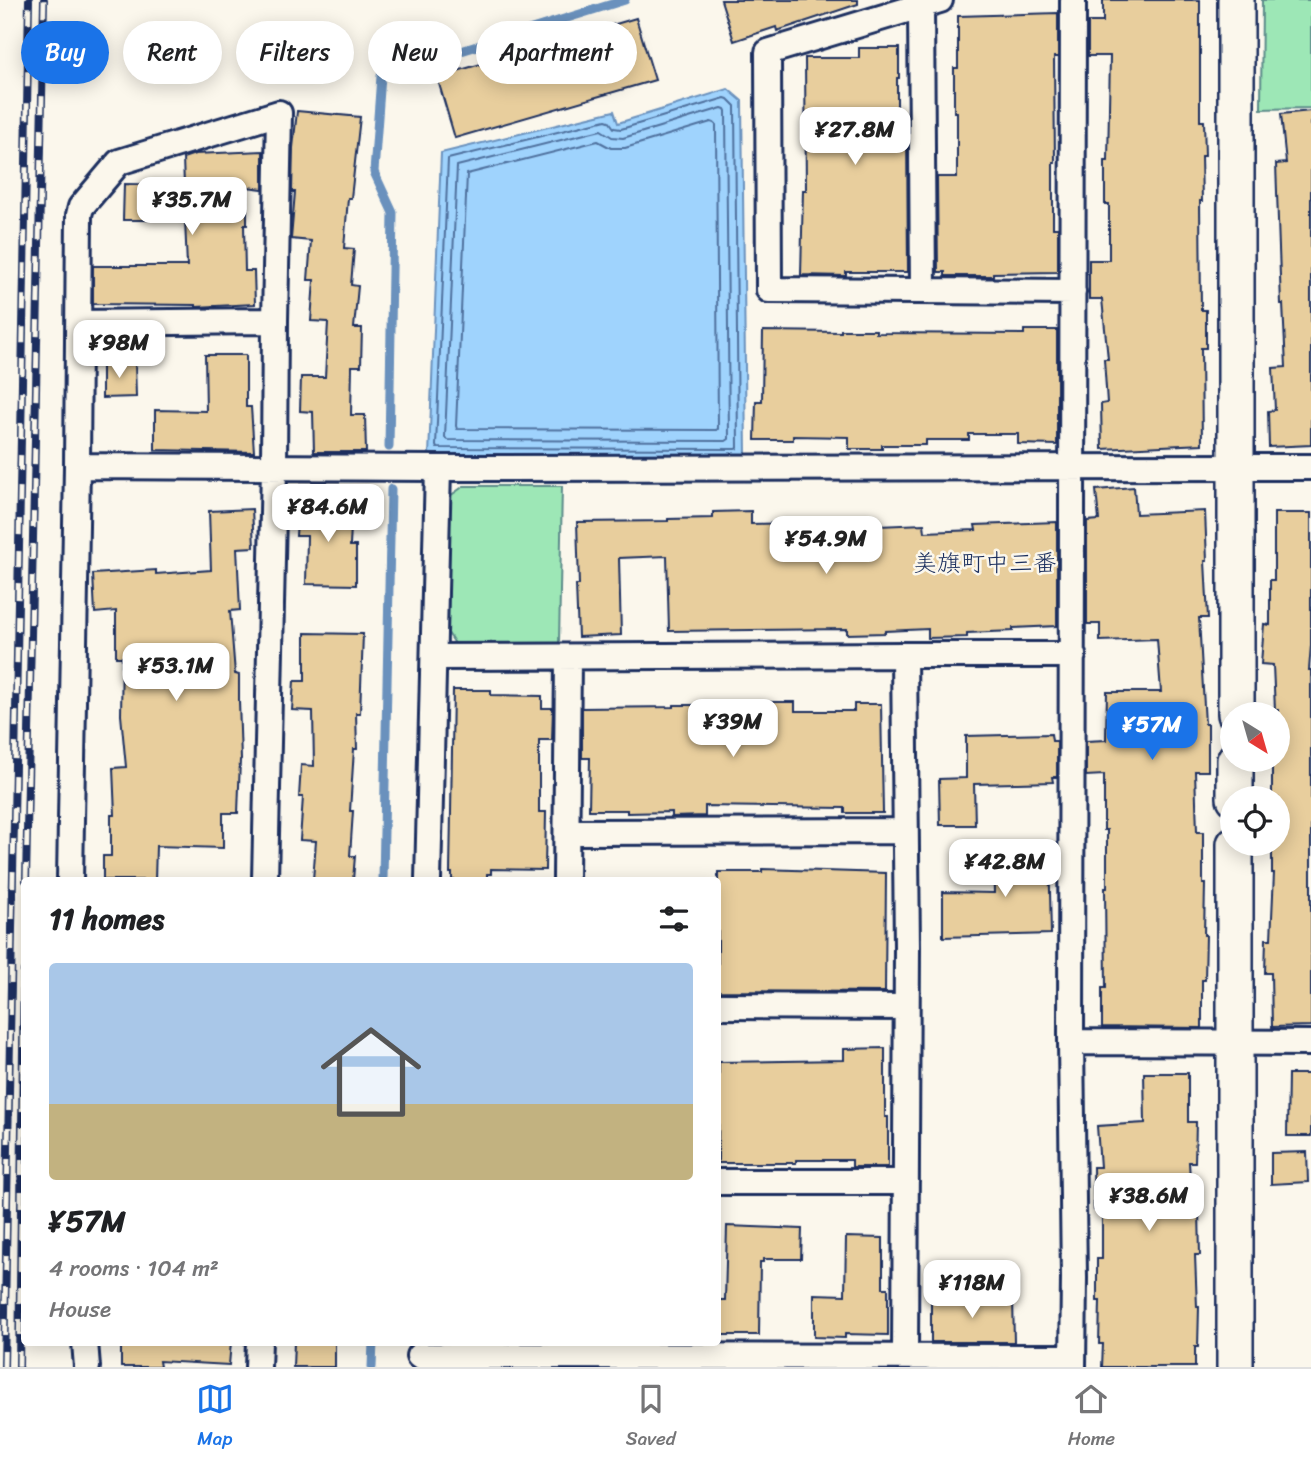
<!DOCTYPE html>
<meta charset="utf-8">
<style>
body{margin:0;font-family:Sriracha,"Klee One",sans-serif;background:#f6f6f6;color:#202124;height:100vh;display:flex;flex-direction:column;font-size:26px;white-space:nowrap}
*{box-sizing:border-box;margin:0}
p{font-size:23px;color:#757577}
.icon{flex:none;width:38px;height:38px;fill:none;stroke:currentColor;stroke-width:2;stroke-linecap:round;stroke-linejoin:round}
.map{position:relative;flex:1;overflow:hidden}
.drawer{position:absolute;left:21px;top:877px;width:700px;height:469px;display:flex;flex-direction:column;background:#fff;border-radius:7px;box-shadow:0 4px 18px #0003}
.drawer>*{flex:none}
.guide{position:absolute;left:21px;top:21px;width:700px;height:63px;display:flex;gap:14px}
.needle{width:46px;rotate:143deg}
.fabs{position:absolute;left:1220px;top:702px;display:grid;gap:14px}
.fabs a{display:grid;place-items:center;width:70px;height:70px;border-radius:50%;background:#fff;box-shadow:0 4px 18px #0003;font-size:35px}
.price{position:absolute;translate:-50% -60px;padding:0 16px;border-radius:14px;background:#fff;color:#222;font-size:23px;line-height:46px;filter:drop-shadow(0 2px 4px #0008)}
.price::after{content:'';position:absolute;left:50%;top:42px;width:21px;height:16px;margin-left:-10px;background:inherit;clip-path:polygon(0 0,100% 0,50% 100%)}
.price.on{background:#1a73e8;color:#fff}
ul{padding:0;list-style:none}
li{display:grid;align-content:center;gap:14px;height:371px;padding:0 28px}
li+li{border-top:2px solid #e0e0e0}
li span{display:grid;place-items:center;height:217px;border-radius:7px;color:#555}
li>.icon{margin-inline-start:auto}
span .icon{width:126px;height:126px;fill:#fffc;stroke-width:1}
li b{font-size:30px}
h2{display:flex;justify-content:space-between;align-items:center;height:84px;padding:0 28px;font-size:30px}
.tag{padding:0 24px;border-radius:32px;background:#fff;box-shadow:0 4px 18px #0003;font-size:24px;line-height:63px}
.tag.on{background:#1a73e8;color:#fff}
.menu{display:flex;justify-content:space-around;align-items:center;height:98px;border-top:2px solid #e0e0e0;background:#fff;font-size:19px;color:#757577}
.menu a{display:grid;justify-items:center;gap:4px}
.menu .on{color:#1a73e8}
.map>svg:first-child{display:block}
.green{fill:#9de7b6;stroke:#5c8b8a;stroke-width:2}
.water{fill:#9fd3fd;stroke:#6a91bd;stroke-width:2}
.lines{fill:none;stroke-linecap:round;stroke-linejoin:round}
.shore{stroke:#50719e;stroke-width:2}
.stream{stroke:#6a91bd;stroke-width:9}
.building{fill:#e8ce9d;stroke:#1b2f5e;stroke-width:2}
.street-casing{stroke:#1b2f5e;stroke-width:30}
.secondary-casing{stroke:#1b2f5e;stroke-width:40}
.street{stroke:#fbf7ec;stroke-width:24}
.secondary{stroke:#fbf7ec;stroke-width:35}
.rail-casing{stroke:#1b2f5e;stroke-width:8}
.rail{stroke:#fbf7ec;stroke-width:5;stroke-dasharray:16;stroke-linecap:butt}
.labels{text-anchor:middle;stroke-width:5;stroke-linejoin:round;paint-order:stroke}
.quarter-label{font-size:24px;fill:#1b2f5e;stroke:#fbf7ec}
</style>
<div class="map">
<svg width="1311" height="1367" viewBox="0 0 1311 1367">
<rect width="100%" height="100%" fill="#fbf7ec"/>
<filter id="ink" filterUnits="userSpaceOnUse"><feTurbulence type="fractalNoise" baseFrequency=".0143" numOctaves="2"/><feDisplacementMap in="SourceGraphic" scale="14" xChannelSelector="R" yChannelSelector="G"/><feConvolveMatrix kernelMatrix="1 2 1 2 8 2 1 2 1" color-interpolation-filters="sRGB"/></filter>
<g filter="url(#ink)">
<path class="green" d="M 1262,0 L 1311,0 L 1311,108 L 1261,109 Z
M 464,486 L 562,486 L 559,643 L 456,645 L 448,633 L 450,496 Z"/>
<path class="water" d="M 728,89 L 742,101 L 746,456 L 429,456 L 441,153 L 614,111 L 618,123 Z"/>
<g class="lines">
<path class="shore" d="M 725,98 L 728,99 L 735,106 L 738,448 L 735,449 L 437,448 L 436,446 L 448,159 L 606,120 L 609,121 L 614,128 L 621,129 Z
M 722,108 L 725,109 L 726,111 L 729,439 L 726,441 L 447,440 L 445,437 L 457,166 L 601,130 L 612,137 L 623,138 Z
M 711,122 L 714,123 L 716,125 L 718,429 L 716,430 L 457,429 L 456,426 L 467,174 L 598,141 L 611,148 L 625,148 Z"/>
<path class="stream" d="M 389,447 L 393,213 L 374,172 L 381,76 L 625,0
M 383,880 L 391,489
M 372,1367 L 373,1342"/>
</g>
<path class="building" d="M 721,0 L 858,0 L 858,4 L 777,31 L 776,27 L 734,41 Z
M 1103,0 L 1200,0 L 1200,121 L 1204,121 L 1205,156 L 1201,156 L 1202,201 L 1200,201 L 1201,310 L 1206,310 L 1206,348 L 1201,348 L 1202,444 L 1102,449 L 1101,404 L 1107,403 L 1104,359 L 1108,359 L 1102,299 L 1089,299 L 1089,260 L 1109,260 L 1109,204 L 1105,204 L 1105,161 L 1108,161 L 1110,56 L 1088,56 L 1088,22 L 1103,22 Z
M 1058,13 L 1058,57 L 1054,57 L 1055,162 L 1053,162 L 1053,228 L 1058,228 L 1058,272 L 993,273 L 993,276 L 945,276 L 945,272 L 938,272 L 937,177 L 957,177 L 957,112 L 954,112 L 954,68 L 958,68 L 958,16 Z
M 636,18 L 655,80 L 455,138 L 437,77 Z
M 859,48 L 899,48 L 899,78 L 897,78 L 897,127 L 907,127 L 908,272 L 846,272 L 846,276 L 801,275 L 803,190 L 806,190 L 805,58 L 859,58 Z
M 297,111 L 360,117 L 351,198 L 348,198 L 344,248 L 354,249 L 351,285 L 358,286 L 354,328 L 362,328 L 361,366 L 352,366 L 351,415 L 365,415 L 366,452 L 314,452 L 313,412 L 300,411 L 301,377 L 325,377 L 328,322 L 311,321 L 314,280 L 308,280 L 311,241 L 291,239 L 295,192 L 292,192 L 293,148 Z
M 1311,111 L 1311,445 L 1269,447 L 1268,411 L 1275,410 L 1273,368 L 1286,367 L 1283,304 L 1281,304 L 1276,164 L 1286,163 L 1281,114 Z
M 263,151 L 263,189 L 247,187 L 247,225 L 244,225 L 245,271 L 254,271 L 255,304 L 196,307 L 196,305 L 93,304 L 93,266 L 187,266 L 185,220 L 123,220 L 124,184 L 184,185 L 183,158 L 195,154 Z
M 841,330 L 876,330 L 876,333 L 1024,334 L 1024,330 L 1057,330 L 1057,445 L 1018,444 L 1018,434 L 969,434 L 969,440 L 926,440 L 926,445 L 882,445 L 882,449 L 849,449 L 849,437 L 793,436 L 793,440 L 755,440 L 756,401 L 762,401 L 763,331 L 841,332 Z
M 205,355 L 246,355 L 246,407 L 251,407 L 254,452 L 155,450 L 155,410 L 206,411 Z
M 135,362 L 136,397 L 102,398 L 102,363 Z
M 1134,487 L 1136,514 L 1205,511 L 1207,561 L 1205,561 L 1208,618 L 1199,618 L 1205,724 L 1208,724 L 1208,771 L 1195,771 L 1197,832 L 1203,832 L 1203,884 L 1205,884 L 1204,935 L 1206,935 L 1205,980 L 1202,980 L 1202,1028 L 1102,1027 L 1102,988 L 1106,988 L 1105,888 L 1107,888 L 1107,830 L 1104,830 L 1104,775 L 1086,776 L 1086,741 L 1106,740 L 1107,692 L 1161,692 L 1157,639 L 1100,641 L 1100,624 L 1087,624 L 1087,521 L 1099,520 L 1096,490 Z
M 298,504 L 352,507 L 350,546 L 356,546 L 356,585 L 306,584 L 307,536 L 296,536 Z
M 252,509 L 254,547 L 237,548 L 240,610 L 230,611 L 235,674 L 239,675 L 239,701 L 241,759 L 240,760 L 238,813 L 223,813 L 223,848 L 156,846 L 155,880 L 103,880 L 103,856 L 111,856 L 111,815 L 115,815 L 113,768 L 126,767 L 121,715 L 122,657 L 116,657 L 116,611 L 95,613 L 93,574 L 156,570 L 156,574 L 211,570 L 209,511 Z
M 751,511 L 751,524 L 792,523 L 792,525 L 845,524 L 844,521 L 879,520 L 879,526 L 924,524 L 925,532 L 976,530 L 975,525 L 1057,522 L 1057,626 L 1013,628 L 1013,631 L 967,633 L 967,637 L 928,638 L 928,629 L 885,631 L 885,633 L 847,634 L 847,629 L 669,631 L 667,556 L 619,558 L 621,635 L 578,637 L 576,585 L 579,585 L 577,522 L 668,521 L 668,519 L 713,518 L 713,512 Z
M 1274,513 L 1311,513 L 1311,645 L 1309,670 L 1311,670 L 1311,1026 L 1272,1027 L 1271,973 L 1265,973 L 1266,939 L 1271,939 L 1274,873 L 1272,873 L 1272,844 L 1278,844 L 1278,798 L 1272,798 L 1272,760 L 1278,760 L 1278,710 L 1275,710 L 1273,665 L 1261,664 L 1264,624 L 1270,625 L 1270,580 L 1274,580 Z
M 305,633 L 363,634 L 360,713 L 356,713 L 357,749 L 354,749 L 350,811 L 353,811 L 350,856 L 355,856 L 353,880 L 313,880 L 316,841 L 300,840 L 303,797 L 299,797 L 301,765 L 314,766 L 313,711 L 292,710 L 294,681 L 305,681 Z
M 453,690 L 491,690 L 491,695 L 542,696 L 542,708 L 553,708 L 552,740 L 539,740 L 539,812 L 546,812 L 545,870 L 491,869 L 491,874 L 487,874 L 487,880 L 452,880 L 452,873 L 450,873 Z
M 762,702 L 795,702 L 795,711 L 854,711 L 854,704 L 881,704 L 883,813 L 845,813 L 845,808 L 705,806 L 705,816 L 672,817 L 672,812 L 627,813 L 627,810 L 589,810 L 590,758 L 582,758 L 582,708 L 674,707 L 674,705 L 703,705 L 703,716 L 762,716 Z
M 1051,734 L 1052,741 L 1057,741 L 1057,777 L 1052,777 L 1053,782 L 974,784 L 975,825 L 940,825 L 939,779 L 966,778 L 966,736 Z
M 1049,849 L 1051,934 L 943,937 L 943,892 L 994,893 L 993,850 Z
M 762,869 L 886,873 L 885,992 L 718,991 L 718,872 L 762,872 Z
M 885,1048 L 885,1117 L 888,1117 L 888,1167 L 852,1167 L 852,1160 L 796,1160 L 796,1163 L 718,1163 L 719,1062 L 844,1060 L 844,1049 Z
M 1144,1073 L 1188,1073 L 1188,1122 L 1196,1122 L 1195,1162 L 1189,1162 L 1192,1211 L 1199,1211 L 1200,1255 L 1195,1255 L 1197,1307 L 1199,1307 L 1198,1347 L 1195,1347 L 1195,1367 L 1102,1367 L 1103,1344 L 1099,1344 L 1100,1301 L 1097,1301 L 1097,1259 L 1102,1259 L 1102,1210 L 1094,1210 L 1093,1167 L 1100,1167 L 1097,1126 L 1145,1123 Z
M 1288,1074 L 1311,1074 L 1311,1136 L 1287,1136 Z
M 1307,1152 L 1308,1182 L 1271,1184 L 1271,1153 Z
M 727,1226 L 802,1229 L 801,1259 L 763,1259 L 763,1262 L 760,1262 L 759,1335 L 719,1335 L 719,1300 L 725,1300 Z
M 846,1237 L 883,1238 L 883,1288 L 888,1288 L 888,1335 L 845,1334 L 845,1338 L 814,1337 L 814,1294 L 845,1295 Z
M 931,1298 L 1013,1299 L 1014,1342 L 931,1342 Z
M 121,1342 L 231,1342 L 229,1365 L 159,1361 L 160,1367 L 121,1367 Z
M 294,1342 L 335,1342 L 335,1367 L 293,1367 Z"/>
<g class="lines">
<defs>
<path id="street" d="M 940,0 L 768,52 L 769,290 L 1073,292
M 921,6 L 923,290
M 79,323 L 275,321
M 77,466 L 438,468 L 1311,467
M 904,655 L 1073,655
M 434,657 L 904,655 L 907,947 L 905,1356
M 567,832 L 905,831
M 70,880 L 77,466 L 79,215 L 81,207 L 119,162 L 279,113 L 275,321 L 274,467 L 265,880
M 428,880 L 438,468
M 566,880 L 568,658
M 718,1006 L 906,1007
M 1071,1042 L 1311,1043
M 718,1182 L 906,1182
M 85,1342 L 87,1367
M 419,1356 L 1073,1357
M 258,1367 L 259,1342
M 1073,1367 L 1074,1278 L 1071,1042 L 1073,0"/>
<path id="secondary" d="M 1236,714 L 1236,0
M 1235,798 L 1235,760
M 1235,1367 L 1235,844"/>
</defs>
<use href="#street" class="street-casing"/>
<use href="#secondary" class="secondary-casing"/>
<use href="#street" class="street"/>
<use href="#secondary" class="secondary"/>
<defs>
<path id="rail" d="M 26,880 L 44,0
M 4,1367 L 29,0
M 19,1367 L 24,971"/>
</defs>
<use href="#rail" class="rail-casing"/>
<use href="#rail" class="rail"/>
</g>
</g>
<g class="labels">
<g class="quarter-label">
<text x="985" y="571">美旗町中三番</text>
</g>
</g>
</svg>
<div class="fabs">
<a><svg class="needle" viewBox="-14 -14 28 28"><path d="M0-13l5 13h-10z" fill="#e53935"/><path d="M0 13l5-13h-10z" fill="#757577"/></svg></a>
<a><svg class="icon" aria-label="locate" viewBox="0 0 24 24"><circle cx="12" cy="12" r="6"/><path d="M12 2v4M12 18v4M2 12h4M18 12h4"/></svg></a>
</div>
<b class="price" style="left:855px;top:167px">¥27.8M</b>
<b class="price" style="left:192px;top:237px">¥35.7M</b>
<b class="price" style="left:119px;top:380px">¥98M</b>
<b class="price" style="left:328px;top:544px">¥84.6M</b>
<b class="price" style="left:826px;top:576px">¥54.9M</b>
<b class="price" style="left:176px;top:703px">¥53.1M</b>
<b class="price" style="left:733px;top:759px">¥39M</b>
<b class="price on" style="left:1152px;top:762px">¥57M</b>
<b class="price" style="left:1005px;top:899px">¥42.8M</b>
<b class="price" style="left:1149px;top:1233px">¥38.6M</b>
<b class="price" style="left:972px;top:1320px">¥118M</b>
<div class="guide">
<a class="tag on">Buy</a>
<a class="tag">Rent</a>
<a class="tag">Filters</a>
<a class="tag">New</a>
<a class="tag">Apartment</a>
</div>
<section class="drawer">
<h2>11 homes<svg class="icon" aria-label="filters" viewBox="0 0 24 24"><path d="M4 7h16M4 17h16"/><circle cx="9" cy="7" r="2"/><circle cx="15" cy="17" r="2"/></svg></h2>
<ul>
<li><span style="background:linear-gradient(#a9c7e8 65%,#c2b280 0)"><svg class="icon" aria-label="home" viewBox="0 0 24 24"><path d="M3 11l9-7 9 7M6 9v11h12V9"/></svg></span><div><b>¥57M</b><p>4 rooms · 104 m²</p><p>House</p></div></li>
</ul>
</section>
</div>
<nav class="menu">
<a class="on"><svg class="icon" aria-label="map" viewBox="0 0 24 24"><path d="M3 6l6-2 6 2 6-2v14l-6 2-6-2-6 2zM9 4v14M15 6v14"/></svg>Map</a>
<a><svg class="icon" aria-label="saved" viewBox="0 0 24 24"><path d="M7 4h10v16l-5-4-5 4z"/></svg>Saved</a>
<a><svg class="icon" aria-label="home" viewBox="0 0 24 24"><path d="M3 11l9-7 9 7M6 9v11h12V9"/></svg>Home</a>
</nav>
